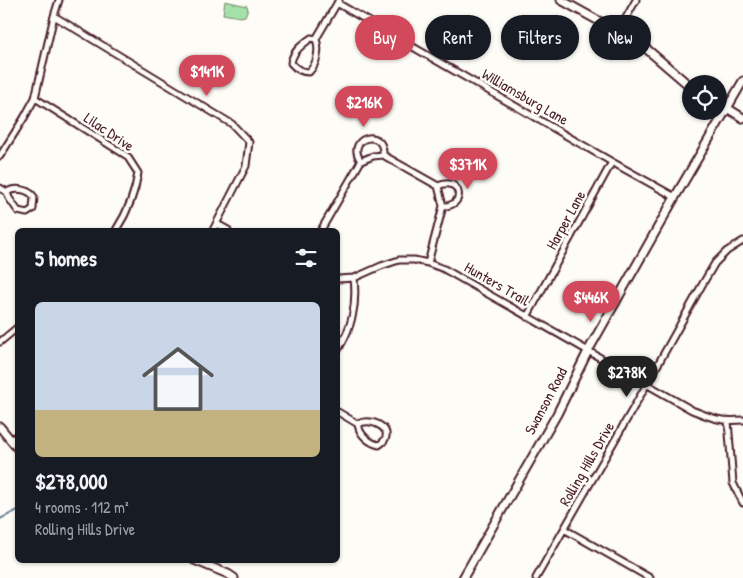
<!DOCTYPE html>
<meta charset="utf-8">
<style>
body{margin:0;font-family:"Patrick Hand",sans-serif;background:#20242c;color:#f1f3f6;height:100vh;display:flex;flex-direction:column;font-size:19px;white-space:nowrap}
*{box-sizing:border-box;margin:0}
p{font-size:16px;color:#9ea1a6}
.icon{flex:none;width:28px;height:28px;fill:none;stroke:currentColor;stroke-width:2;stroke-linecap:round;stroke-linejoin:round}
.map{position:relative;flex:1;overflow:hidden}
.details{position:absolute;left:15px;top:228px;width:325px;height:335px;display:flex;flex-direction:column;background:#171b24;border-radius:8px;box-shadow:0 1px 4px #0004}
.details>*{flex:none}
.hud{position:absolute;left:355px;top:15px;width:312px;height:45px;display:flex;gap:10px}
.tools{position:absolute;left:682px;top:75px;display:grid;gap:10px}
.tools a{display:grid;place-items:center;width:45px;height:45px;border-radius:50%;background:#171b24;box-shadow:0 1px 4px #0004;font-size:25px}
.price{position:absolute;translate:-50% -42px;padding:0 11px;border-radius:18px;background:#d1495b;color:#fff;font-size:16px;line-height:32px;filter:drop-shadow(0 1px 2px #0008)}
.price::after{content:'';position:absolute;left:50%;top:30px;width:15px;height:11px;margin-left:-8px;background:inherit;clip-path:polygon(0 0,100% 0,50% 100%)}
.price.on{background:#222;color:#fff}
ul{padding:0;list-style:none}
li{display:grid;align-content:center;gap:10px;height:265px;padding:0 20px}
li+li{border-top:1px solid #363941}
li span{display:grid;place-items:center;height:155px;border-radius:8px;color:#555}
li>.icon{margin-inline-start:auto}
span .icon{width:90px;height:90px;fill:#fffc;stroke-width:1}
li b{font-size:21px}
h2{display:flex;justify-content:space-between;align-items:center;height:60px;padding:0 20px;font-size:21px}
.chip{padding:0 18px;border-radius:22px;background:#171b24;box-shadow:0 1px 4px #0004;font-size:18px;line-height:45px}
.chip.on{background:#d1495b;color:#fff}
.map>svg:first-child{display:block}
.green{fill:#a5e2a9;stroke:#78806a}
.lines{fill:none;stroke-linecap:round;stroke-linejoin:round}
.stream{stroke:#70829c;stroke-width:2}
.minor-casing{stroke:#4a1f2b;stroke-width:9}
.tertiary-casing{stroke:#4a1f2b;stroke-width:11}
.minor{stroke:#fdfcf7;stroke-width:5}
.tertiary{stroke:#fdfcf7;stroke-width:7}
.labels{text-anchor:middle;stroke-width:5;stroke-linejoin:round;paint-order:stroke}
.street-label{font-size:15px;fill:#4a1f2b;stroke:#fdfcf7}
</style>
<div class="map">
<svg width="743" height="578" viewBox="0 0 743 578">
<rect width="100%" height="100%" fill="#fdfcf7"/>
<filter id="ink" filterUnits="userSpaceOnUse"><feTurbulence type="fractalNoise" baseFrequency=".02" numOctaves="2"/><feDisplacementMap in="SourceGraphic" scale="10" xChannelSelector="R" yChannelSelector="G"/><feConvolveMatrix kernelMatrix="1 2 1 2 8 2 1 2 1" color-interpolation-filters="sRGB"/></filter>
<g filter="url(#ink)">
<path class="green" d="M 225,1 L 247,6 L 248,9 L 245,16 L 240,17 L 223,14 Z"/>
<g class="lines">
<path class="stream" d="M 0,519 L 18,510"/>
<defs>
<path id="minor" d="M 337,3 L 612,162 L 675,197
M 54,16 L 232,124 L 249,142 L 246,166 L 213,230
M 618,32 L 636,0
M 316,39 L 311,38 C 302,45 293,51 291,63 C 296,69 301,72 309,72 C 317,64 320,50 316,39 L 339,0
M 35,98 L 127,156 L 138,173 C 135,194 127,213 116,230
M 0,156 L 24,118 L 35,98 L 54,16 L 59,0
M 361,161 C 344,138 385,126 383,155
M 438,186 C 461,175 467,207 443,206
M 0,188 L 7,192 L 9,198 L 18,211 L 27,213 L 33,209 L 34,197 C 29,189 15,187 7,192
M 217,224 L 228,230
M 321,230 L 361,161 L 373,156 L 383,155 L 438,186 L 443,206 L 428,263
M 338,279 L 354,278 L 381,266 L 399,260 L 414,260 L 428,263 L 444,269 L 692,410 C 712,418 720,422 743,420
M 527,317 L 612,162
M 0,342 L 18,327
M 338,350 C 352,327 357,306 354,278
M 338,412 L 358,424 C 373,416 399,432 379,445 C 369,443 359,434 358,424
M 728,421 L 733,483 L 743,503
M 11,440 L 18,435
M 564,529 L 650,578
M 536,578 L 647,384 L 702,285 L 715,263 L 727,251 L 743,241"/>
<path id="tertiary" d="M 561,0 L 642,45 L 691,87
M 719,103 L 743,118
M 0,427 L 18,449
M 194,560 L 228,574 L 234,578
M 463,578 L 557,414 L 588,351 L 675,197 L 743,81"/>
</defs>
<use href="#minor" class="minor-casing"/>
<use href="#tertiary" class="tertiary-casing"/>
<use href="#minor" class="minor"/>
<use href="#tertiary" class="tertiary"/>
</g>
</g>
<g class="labels">
<g class="street-label">
<text transform="translate(525 97) rotate(30)" y="5">Williamsburg Lane</text>
<text transform="translate(109 132) rotate(34)" y="5">Lilac Drive</text>
<text transform="translate(566 220) rotate(-61)" y="5">Harper Lane</text>
<text transform="translate(497 284) rotate(30)" y="5">Hunters Trail</text>
<text transform="translate(546 401) rotate(-62)" y="5">Swanson Road</text>
<text transform="translate(587 464) rotate(-60)" y="5">Rolling Hills Drive</text>
</g>
</g>
</svg>
<div class="tools">
<a><svg class="icon" aria-label="locate" viewBox="0 0 24 24"><circle cx="12" cy="12" r="6"/><path d="M12 2v4M12 18v4M2 12h4M18 12h4"/></svg></a>
</div>
<b class="price" style="left:207px;top:97px">$141K</b>
<b class="price" style="left:364px;top:128px">$216K</b>
<b class="price" style="left:468px;top:190px">$371K</b>
<b class="price" style="left:591px;top:323px">$446K</b>
<b class="price on" style="left:627px;top:398px">$278K</b>
<div class="hud">
<a class="chip on">Buy</a>
<a class="chip">Rent</a>
<a class="chip">Filters</a>
<a class="chip">New</a>
</div>
<section class="details">
<h2>5 homes<svg class="icon" aria-label="filters" viewBox="0 0 24 24"><path d="M4 7h16M4 17h16"/><circle cx="9" cy="7" r="2"/><circle cx="15" cy="17" r="2"/></svg></h2>
<ul>
<li><span style="background:linear-gradient(#c9d6e8 70%,#c2b280 0)"><svg class="icon" aria-label="home" viewBox="0 0 24 24"><path d="M3 11l9-7 9 7M6 9v11h12V9"/></svg></span><div><b>$278,000</b><p>4 rooms · 112 m²</p><p>Rolling Hills Drive</p></div></li>
</ul>
</section>
</div>
